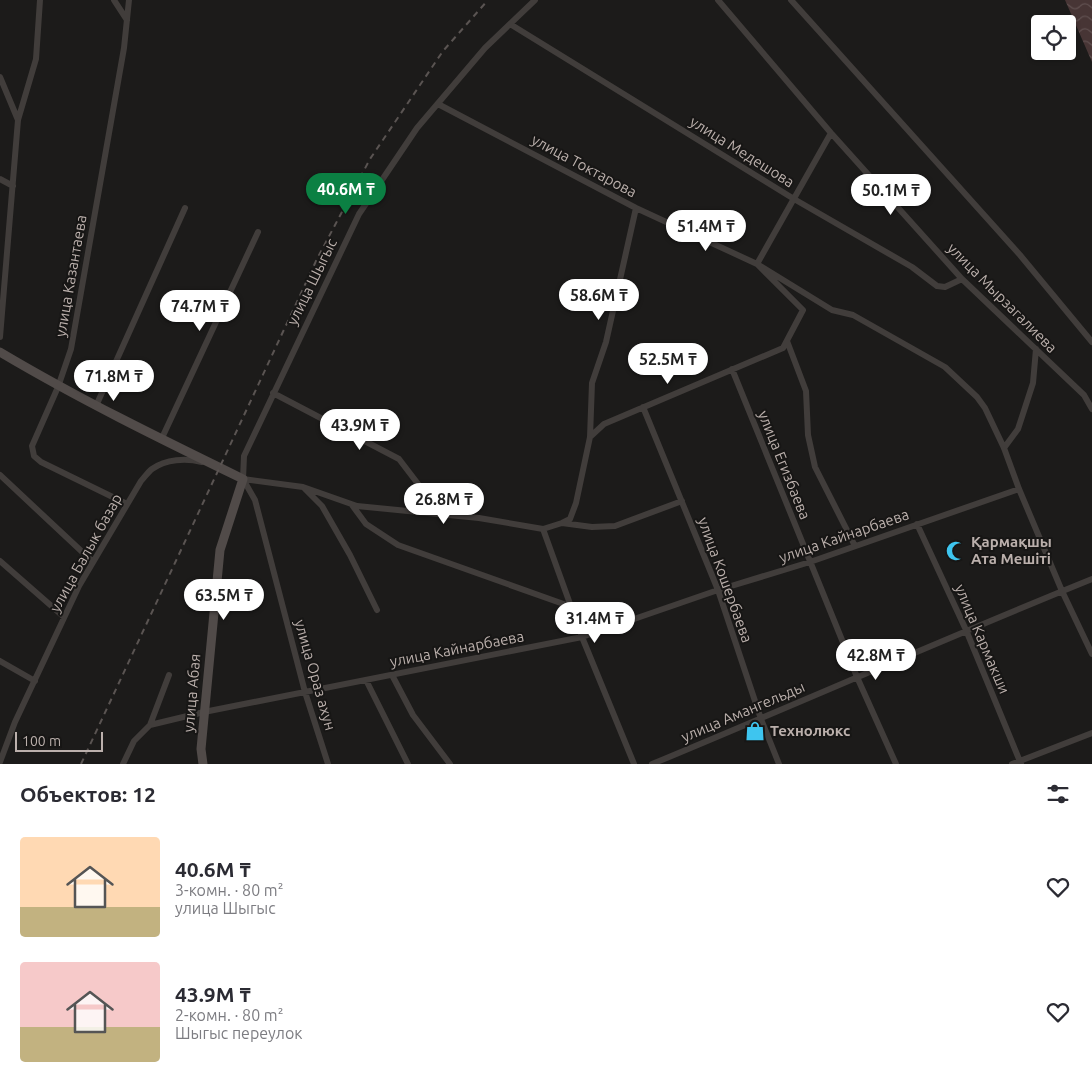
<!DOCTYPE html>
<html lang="ru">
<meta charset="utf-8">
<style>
body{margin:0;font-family:Ubuntu,sans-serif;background:#f7f7f7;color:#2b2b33;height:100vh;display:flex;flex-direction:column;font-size:19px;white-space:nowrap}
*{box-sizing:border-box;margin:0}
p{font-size:16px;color:#7c7c81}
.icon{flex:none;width:28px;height:28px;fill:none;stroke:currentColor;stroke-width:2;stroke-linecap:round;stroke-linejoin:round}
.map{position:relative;height:764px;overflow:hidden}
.sheet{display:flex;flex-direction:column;background:#fff;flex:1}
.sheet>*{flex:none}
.tools{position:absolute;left:1031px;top:15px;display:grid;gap:10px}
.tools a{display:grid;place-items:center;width:45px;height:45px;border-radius:5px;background:#fff;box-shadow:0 1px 4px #0004;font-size:25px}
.scale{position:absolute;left:15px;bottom:12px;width:88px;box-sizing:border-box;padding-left:5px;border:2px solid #bbb0ac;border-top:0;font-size:14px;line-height:18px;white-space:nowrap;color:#bbb0ac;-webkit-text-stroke:4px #171615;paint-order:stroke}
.price{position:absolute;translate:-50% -42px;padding:0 11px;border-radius:18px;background:#fff;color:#222;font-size:16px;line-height:32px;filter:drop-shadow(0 1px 2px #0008)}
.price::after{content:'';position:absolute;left:50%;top:30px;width:15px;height:11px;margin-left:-8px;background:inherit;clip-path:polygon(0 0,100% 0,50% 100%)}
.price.on{background:#0b8043;color:#fff}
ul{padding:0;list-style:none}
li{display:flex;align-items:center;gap:15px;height:125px;padding:0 20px}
li span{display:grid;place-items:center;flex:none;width:140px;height:100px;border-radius:5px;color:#555}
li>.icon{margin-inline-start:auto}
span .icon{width:60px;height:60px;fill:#fffc;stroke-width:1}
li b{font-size:21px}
h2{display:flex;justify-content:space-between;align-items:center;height:60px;padding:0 20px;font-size:21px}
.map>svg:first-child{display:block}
.water{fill:url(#water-waves)}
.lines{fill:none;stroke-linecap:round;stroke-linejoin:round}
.street{stroke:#413d3b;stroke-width:6}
.secondary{stroke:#514b49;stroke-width:9}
.rail{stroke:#5a5452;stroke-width:2;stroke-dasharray:6 5;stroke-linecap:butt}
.labels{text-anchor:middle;stroke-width:4;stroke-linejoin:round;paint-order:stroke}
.street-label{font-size:15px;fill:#bbb0ac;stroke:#171615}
.poi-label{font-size:15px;font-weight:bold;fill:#bbb0ac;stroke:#171615;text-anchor:start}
</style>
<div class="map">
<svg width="1092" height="764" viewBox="0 0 1092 764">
<defs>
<pattern id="water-waves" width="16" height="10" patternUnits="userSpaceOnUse" patternTransform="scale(1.25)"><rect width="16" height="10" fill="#473535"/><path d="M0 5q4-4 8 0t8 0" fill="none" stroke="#605050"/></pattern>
</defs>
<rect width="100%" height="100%" fill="#1c1b1a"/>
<path class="water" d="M 1064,0 L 1092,0 L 1092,62 L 1065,0 Z"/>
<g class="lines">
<path class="street" d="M 114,0 L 127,20
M 718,0 L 831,133 L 962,279 L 1084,395 L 1092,409
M 791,0 L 1020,255 L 1092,342
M 510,24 L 794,199 L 912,267 L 937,286 L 945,287 L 962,279
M 0,77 L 18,120
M 438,104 L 636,208 L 757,264 L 832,310 L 853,315 L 945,367 L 977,397 L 985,408 L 1004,448 L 1019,489 L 1062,591 L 1092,654
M 0,179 L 13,186
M 0,337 L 18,120 L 36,59 L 40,0
M 787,341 L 806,391 L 808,435 L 815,467 L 855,546
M 732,369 L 857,677 L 896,764
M 273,393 L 399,459 L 441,514
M 96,406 L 185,208
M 643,407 L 718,590 L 761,719 L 779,764
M 590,437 L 592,383 L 606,342 L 636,208
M 161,440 L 258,232
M 1004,448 L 1018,429 L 1033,383 L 1036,349
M 0,475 L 93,562
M 243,479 L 303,487 L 357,506 L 479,518 L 543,529 L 562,523 L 570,519 L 576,503 L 590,437 L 604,424 L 783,348 L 803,310 L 757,264 L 831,133
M 243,479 L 244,456 L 359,214 L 417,128 L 485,48 L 535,0
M 243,479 L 255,500 L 305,692 L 328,764
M 305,489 L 322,506 L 350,555 L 377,610
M 127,504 L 41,462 L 34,456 L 32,446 L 58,387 L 71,349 L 124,48 L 129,0
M 352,505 L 366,524 L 398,545 L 572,607
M 562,523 L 592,527 L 615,526 L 682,501
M 917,524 L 966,630 L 1021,764
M 543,529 L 582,637 L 634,764
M 0,561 L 64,617
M 0,661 L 35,681
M 392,675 L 413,715 L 450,764
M 366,680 L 408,764
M 150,725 L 204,712 L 582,637 L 718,590 L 810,562 L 1019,489
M 0,762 L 15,722 L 79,586 L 141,481 C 144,478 148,472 152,469 C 166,459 186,458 202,462
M 123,764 L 134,741 L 150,725 L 169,675
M 652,764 C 799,703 944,639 1092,579
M 1012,764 L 1092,733"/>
<path class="secondary" d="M 0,352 C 79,399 161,439 243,479 L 220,550 L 201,749 L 203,764"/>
<path class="rail" d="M 81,764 L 317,259 L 370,159 L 443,51 L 488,0"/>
</g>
<defs>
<symbol id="mosque-bare" viewBox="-9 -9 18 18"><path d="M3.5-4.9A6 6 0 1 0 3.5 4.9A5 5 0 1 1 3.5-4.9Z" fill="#3ec5ef" stroke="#171615" stroke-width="2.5" paint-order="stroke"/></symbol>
<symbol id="shop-bare" viewBox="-9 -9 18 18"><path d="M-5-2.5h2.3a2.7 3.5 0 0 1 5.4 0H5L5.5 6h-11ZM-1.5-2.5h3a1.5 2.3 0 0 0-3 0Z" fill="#3ec5ef" stroke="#171615" stroke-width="2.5" paint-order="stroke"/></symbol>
</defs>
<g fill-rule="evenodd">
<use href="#mosque-bare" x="942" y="537" width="28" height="28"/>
<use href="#shop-bare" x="741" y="717" width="28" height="28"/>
</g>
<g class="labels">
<g class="street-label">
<text transform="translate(742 152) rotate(32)" y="5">улица Медешова</text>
<text transform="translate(584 166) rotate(28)" y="5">улица Токтарова</text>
<text transform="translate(71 276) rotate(-80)" y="5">улица Казантаева</text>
<text transform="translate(312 282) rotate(-64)" y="5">улица Шыгыс</text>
<text transform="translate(1002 298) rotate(45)" y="5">улица Мырзагалиева</text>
<text transform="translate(784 465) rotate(68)" y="5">улица Егизбаева</text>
<text transform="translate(844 536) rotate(-19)" y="5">улица Кайнарбаева</text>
<text transform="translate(86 553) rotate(-61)" y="5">улица Балык базар</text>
<text transform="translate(725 580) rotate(70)" y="5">улица Кошербаева</text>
<text transform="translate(982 639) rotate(67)" y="5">улица Кармакши</text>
<text transform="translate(457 649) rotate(-11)" y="5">улица Кайнарбаева</text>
<text transform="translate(315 675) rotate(74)" y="5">улица Ораз ахун</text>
<text transform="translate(192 693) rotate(-85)" y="5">улица Абая</text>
<text transform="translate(743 712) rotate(-23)" y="5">улица Амангельды</text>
</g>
<g class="poi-label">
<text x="971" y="547">Қармақшы<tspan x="971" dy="17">Ата Мешіті</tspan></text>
<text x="770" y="736">Технолюкс</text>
</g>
</g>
</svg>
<div class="tools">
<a><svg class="icon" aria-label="locate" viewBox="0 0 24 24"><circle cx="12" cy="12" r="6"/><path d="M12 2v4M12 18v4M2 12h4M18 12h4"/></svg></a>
</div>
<div class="scale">100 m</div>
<b class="price on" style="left:346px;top:215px">40.6M ₸</b>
<b class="price" style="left:891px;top:216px">50.1M ₸</b>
<b class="price" style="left:706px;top:252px">51.4M ₸</b>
<b class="price" style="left:599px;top:321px">58.6M ₸</b>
<b class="price" style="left:200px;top:332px">74.7M ₸</b>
<b class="price" style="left:668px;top:385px">52.5M ₸</b>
<b class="price" style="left:114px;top:402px">71.8M ₸</b>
<b class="price" style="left:360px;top:451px">43.9M ₸</b>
<b class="price" style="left:444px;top:525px">26.8M ₸</b>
<b class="price" style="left:224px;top:621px">63.5M ₸</b>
<b class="price" style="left:595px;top:644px">31.4M ₸</b>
<b class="price" style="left:876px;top:681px">42.8M ₸</b>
</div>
<section class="sheet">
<h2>Объектов: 12<svg class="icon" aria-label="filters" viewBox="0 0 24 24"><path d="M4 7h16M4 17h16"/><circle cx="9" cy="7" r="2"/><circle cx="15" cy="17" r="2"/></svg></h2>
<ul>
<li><span style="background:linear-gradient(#ffd9b3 70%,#c2b280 0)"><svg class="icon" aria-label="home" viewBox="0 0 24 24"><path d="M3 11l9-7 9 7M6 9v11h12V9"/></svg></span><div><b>40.6M ₸</b><p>3-комн. · 80 m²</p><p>улица Шыгыс</p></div><svg class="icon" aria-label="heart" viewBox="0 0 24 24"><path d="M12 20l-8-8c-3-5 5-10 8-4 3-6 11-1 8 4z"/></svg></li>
<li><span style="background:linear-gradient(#f6c9c9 65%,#c2b280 0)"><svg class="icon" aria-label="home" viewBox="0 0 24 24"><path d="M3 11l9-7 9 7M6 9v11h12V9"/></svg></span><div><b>43.9M ₸</b><p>2-комн. · 80 m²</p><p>Шыгыс переулок</p></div><svg class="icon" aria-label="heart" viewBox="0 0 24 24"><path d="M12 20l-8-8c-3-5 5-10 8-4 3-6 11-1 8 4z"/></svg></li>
</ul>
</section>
